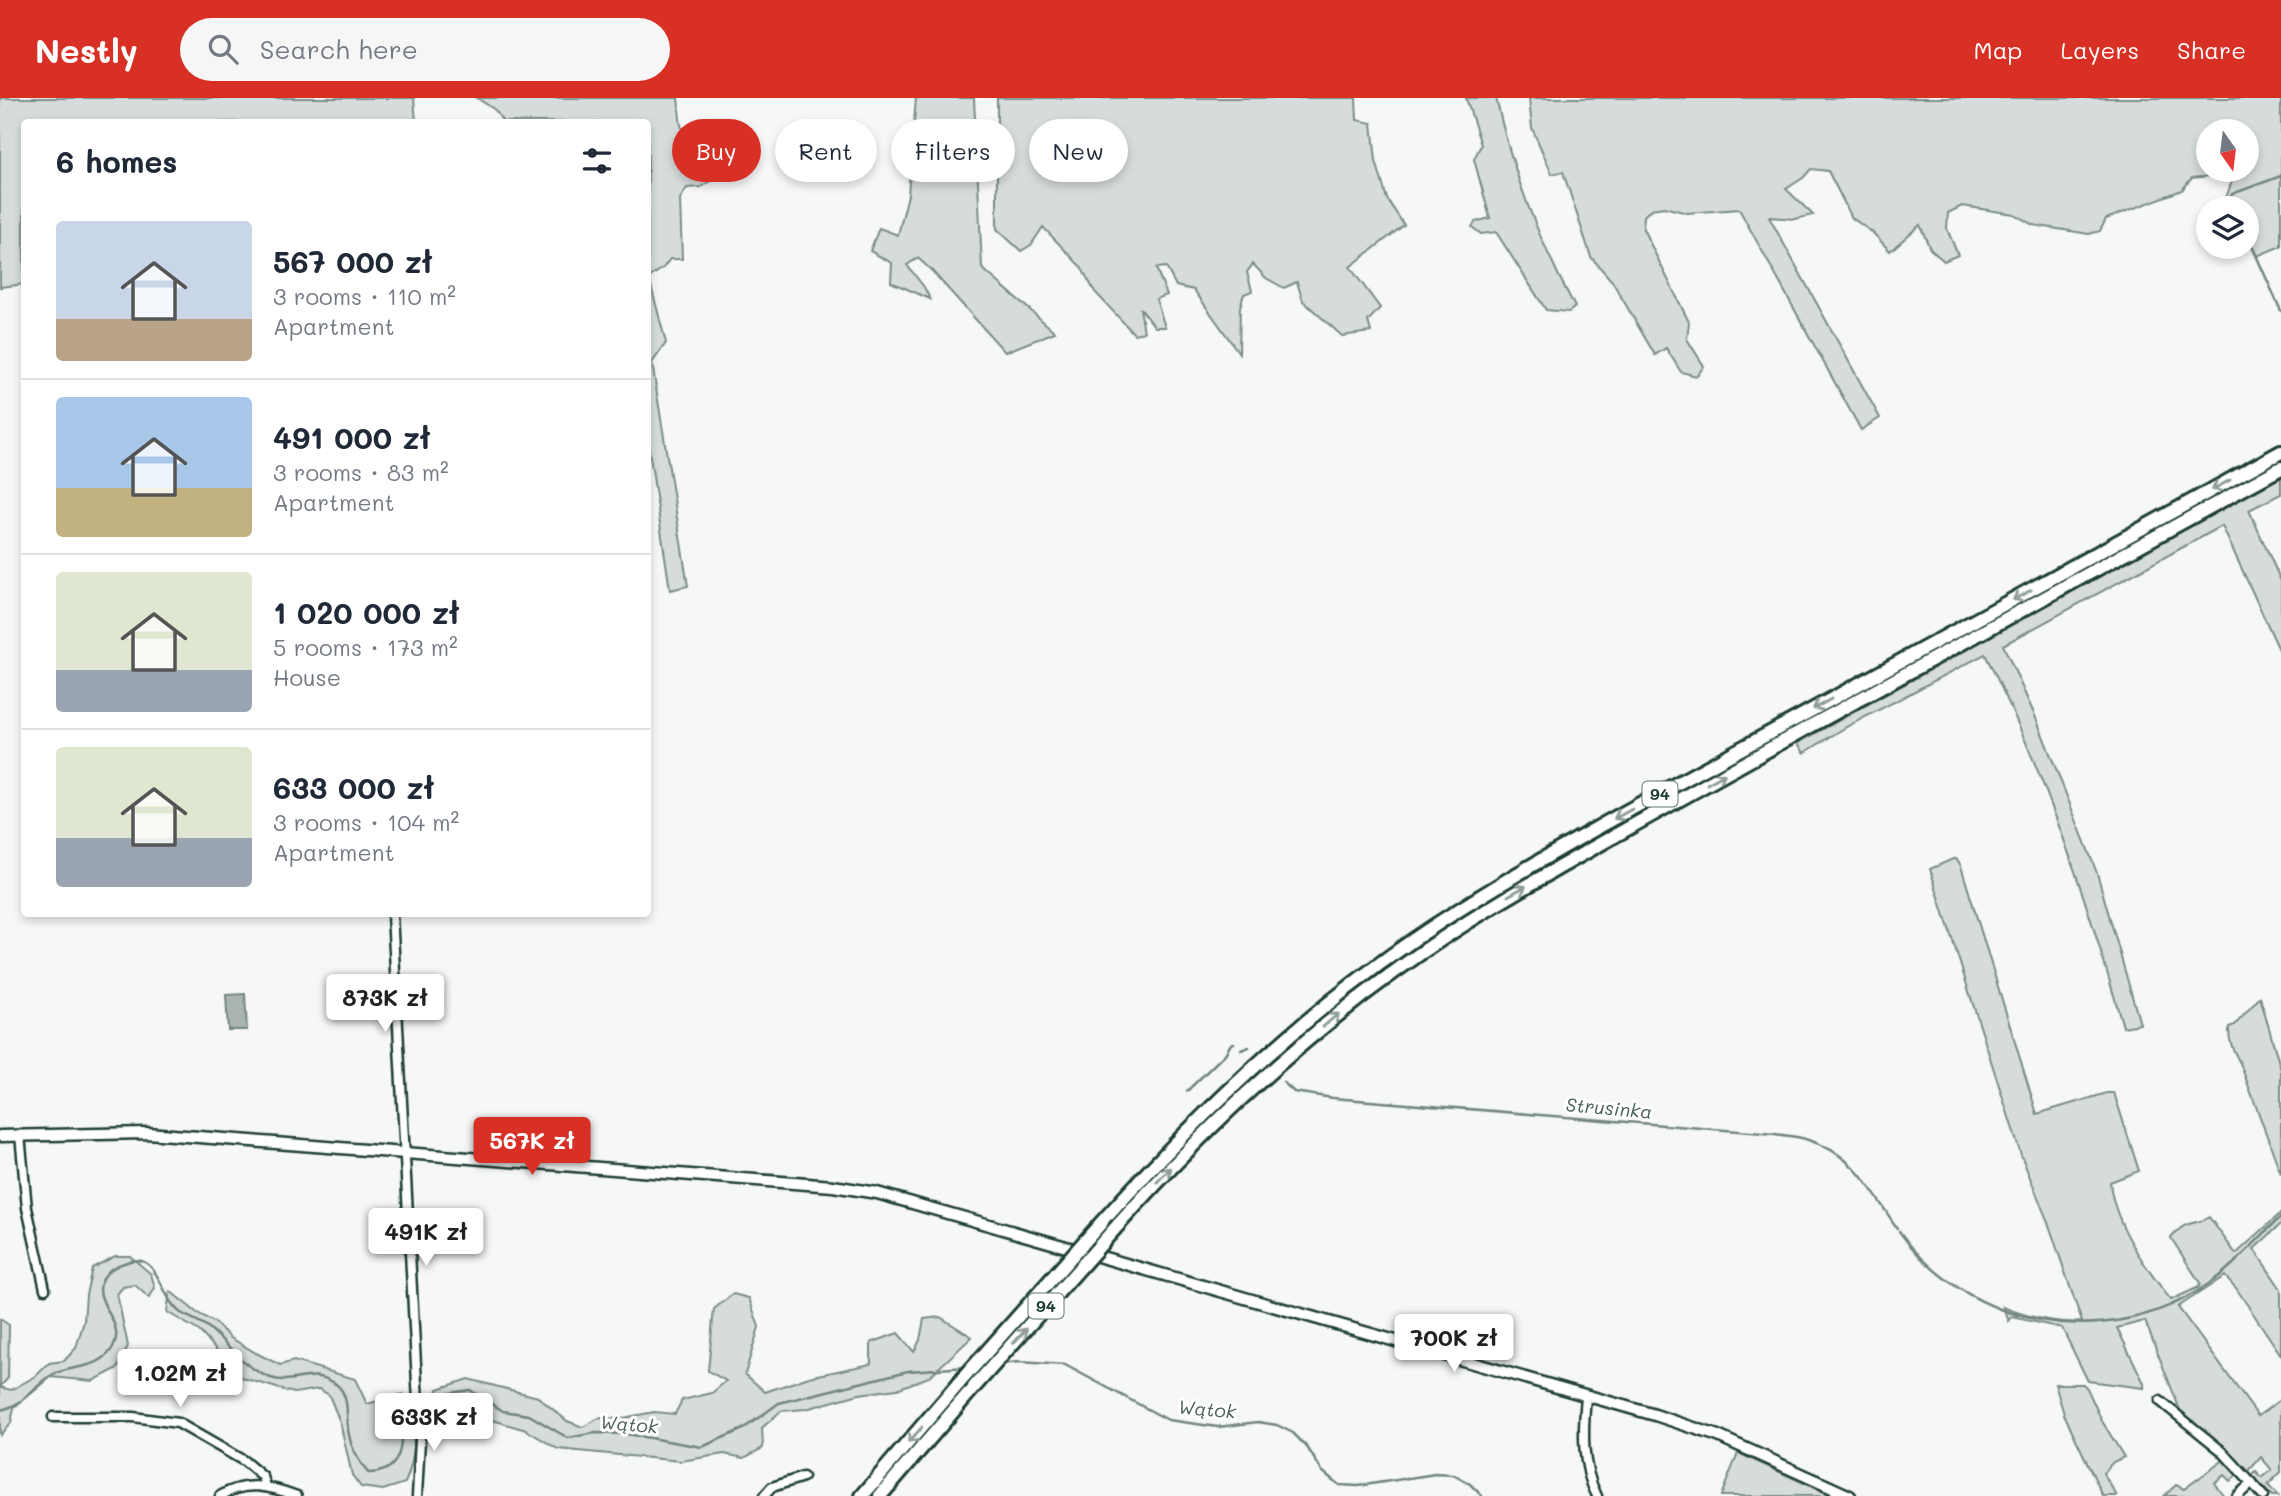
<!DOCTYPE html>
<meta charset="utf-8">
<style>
body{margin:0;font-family:Mali,sans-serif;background:#f6f6f7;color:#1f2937;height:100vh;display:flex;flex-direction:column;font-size:26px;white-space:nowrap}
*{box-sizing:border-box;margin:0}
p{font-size:23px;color:#747a83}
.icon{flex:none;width:38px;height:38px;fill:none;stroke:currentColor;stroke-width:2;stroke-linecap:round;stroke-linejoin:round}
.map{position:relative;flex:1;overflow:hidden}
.details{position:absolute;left:21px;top:21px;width:630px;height:798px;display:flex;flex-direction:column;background:#fff;border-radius:7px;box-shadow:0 4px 10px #0003}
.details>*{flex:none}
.top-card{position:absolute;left:672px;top:21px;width:665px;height:63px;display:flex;gap:14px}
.needle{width:46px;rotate:166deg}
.fabs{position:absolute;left:2196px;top:21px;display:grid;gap:14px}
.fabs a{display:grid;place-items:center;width:63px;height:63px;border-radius:50%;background:#fff;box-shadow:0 4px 10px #0003;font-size:35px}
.price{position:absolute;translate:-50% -60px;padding:0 16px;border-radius:7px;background:#fff;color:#222;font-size:23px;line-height:46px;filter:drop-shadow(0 2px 4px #0008)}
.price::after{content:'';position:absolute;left:50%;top:42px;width:21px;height:16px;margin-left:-10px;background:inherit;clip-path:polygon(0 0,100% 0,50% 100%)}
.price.on{background:#d93025;color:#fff}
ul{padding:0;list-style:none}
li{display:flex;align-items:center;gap:21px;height:175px;padding:0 35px}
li+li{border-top:2px solid #e0e1e3}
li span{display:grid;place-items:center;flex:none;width:196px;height:140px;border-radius:7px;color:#555}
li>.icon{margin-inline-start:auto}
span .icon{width:84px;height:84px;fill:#fffc;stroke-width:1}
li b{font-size:30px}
h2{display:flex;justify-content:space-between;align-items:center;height:84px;padding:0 35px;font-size:30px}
.tag{padding:0 24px;border-radius:32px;background:#fff;box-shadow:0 4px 10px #0003;font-size:24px;line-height:63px}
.tag.on{background:#d93025;color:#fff}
header{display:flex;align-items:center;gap:42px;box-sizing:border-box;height:98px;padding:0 35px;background:#d93025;color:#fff}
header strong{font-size:33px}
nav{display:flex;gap:38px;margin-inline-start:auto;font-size:24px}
.search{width:490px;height:63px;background:#f6f6f7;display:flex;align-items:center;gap:18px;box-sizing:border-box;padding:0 24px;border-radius:38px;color:#747a83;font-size:26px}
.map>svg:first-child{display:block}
.green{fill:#d6dcdb;stroke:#7a8c88;stroke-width:2;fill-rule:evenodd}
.water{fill:#aab5b1;stroke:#72857f;stroke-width:2}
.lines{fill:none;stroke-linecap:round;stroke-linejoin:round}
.stream{stroke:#72857f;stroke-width:2.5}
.minor-casing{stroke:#1f3d34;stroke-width:13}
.tertiary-casing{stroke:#1f3d34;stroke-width:15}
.primary-casing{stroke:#1f3d34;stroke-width:18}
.minor{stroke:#fff;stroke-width:8}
.tertiary{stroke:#fff;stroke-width:10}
.primary{stroke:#fff;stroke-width:12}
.primary-bridge-casing{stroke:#1f3d34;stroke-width:18;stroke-linecap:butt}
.primary-bridge{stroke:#fff;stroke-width:12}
.oneway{stroke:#8f9e9a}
.labels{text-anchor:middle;stroke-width:6;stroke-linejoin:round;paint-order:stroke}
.shield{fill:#fff;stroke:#627771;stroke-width:2}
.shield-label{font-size:16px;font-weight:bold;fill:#1f3d34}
.water-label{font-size:19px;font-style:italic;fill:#49615a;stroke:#fff}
</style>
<header>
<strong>Nestly</strong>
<div class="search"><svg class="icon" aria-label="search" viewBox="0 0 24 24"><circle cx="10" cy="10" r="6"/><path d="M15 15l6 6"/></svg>Search here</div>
<nav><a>Map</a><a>Layers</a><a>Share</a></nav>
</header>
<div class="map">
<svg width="2281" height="1398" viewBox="0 0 2281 1398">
<rect width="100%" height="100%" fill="#f6f7f7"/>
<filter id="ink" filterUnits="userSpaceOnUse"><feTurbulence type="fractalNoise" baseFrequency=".0143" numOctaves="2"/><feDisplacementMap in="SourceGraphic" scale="14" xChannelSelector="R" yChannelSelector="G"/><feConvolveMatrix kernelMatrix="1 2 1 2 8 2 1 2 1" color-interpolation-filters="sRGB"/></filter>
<g filter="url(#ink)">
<path class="green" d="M 0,0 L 414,0 L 416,24 L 24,24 L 24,186 L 0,189 Z
M 477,0 L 678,0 C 682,36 677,39 714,49 L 717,79 L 701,89 L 687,90 L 680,101 L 682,161 L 670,161 L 663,170 L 649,180 L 666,245 L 652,265 L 688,488 L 670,492 L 648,345 L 648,24 L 503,24 L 495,12 Z
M 916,0 L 974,0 L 982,170 L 1055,234 L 1005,254 L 932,173 L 918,160 L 907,167 L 924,189 L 930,201 L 891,184 L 892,165 L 870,153 L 879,130 L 898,137 L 908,97 Z
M 997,0 L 1356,0 L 1357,22 L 1372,25 L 1376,63 L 1387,101 L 1404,127 L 1350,169 L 1380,210 L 1368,223 L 1371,234 L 1342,238 L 1303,203 L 1297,184 L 1284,190 L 1266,180 L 1253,166 L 1247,174 L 1252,193 L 1244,196 L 1240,209 L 1239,255 L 1194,192 L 1176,188 L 1166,169 L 1156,170 L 1167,197 L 1156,201 L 1165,229 L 1155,229 L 1140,210 L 1144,234 L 1134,236 L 1095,194 L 1081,169 L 1043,129 L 1031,147 L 1021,153 L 997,131 Z
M 1466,0 L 1496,0 C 1513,76 1538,141 1575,209 L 1569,214 L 1546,212 L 1496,134 L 1481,136 L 1472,129 L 1475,124 L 1490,120 L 1474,61 L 1481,47 Z
M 1529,0 L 2281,0 L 2281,148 L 2257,158 L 2247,137 L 2247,110 L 2233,110 L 2226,100 L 2232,83 L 2229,76 L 2192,80 L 2182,92 L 2106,121 L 2100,133 L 2089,136 L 2033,127 L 2014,116 L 1962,108 L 1948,115 L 1947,131 L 1958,157 L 1944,163 L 1930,151 L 1920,127 L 1890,153 L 1873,135 L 1852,120 L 1828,73 L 1811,71 L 1803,80 L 1786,91 L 1813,117 L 1795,121 L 1769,119 L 1880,320 L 1861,332 L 1739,111 L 1687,115 L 1664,109 L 1651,111 L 1644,118 L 1643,131 L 1689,224 L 1687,241 L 1704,268 L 1697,278 L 1681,274 L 1666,250 L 1655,257 L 1612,183 L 1591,159 L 1563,74 L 1552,76 L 1532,30 ZM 2208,33 L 2247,33 L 2247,72 L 2208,72 Z
M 2281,378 L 2281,396 L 2249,412 L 2281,483 L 2281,556 L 2222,428 L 2003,547 L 2036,620 L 2097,775 L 2140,926 L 2123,929 C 2087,802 2045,674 1985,556 L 1846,629 L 1804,655 L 1798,645 Z
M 1953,761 L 1957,761 L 1961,768 L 2037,1016 L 2107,995 L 2113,995 L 2115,998 L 2139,1073 L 2110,1084 C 2113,1124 2147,1172 2171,1202 L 2199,1189 L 2200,1185 L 2171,1140 C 2175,1136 2180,1129 2186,1127 C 2194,1124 2201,1124 2209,1119 L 2236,1156 L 2281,1115 L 2281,1126 L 2254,1151 L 2281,1191 L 2281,1257 L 2236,1190 L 2225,1178 L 2178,1209 L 2258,1318 L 2281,1301 L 2281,1374 L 2268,1387 L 2278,1398 L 2272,1398 L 2252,1378 L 2256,1374 L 2262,1380 L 2272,1372 L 2261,1359 L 2248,1374 L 2218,1344 L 2217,1346 L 2182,1317 L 2145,1223 L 2117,1230 L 2144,1285 L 2144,1290 L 2088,1283 L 2062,1230 L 2012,1219 L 2009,1223 L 2003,1209 C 2028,1219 2056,1226 2082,1224 L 2049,1127 L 2021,1057 L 1930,771 Z
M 2260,899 L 2281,972 L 2281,1076 L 2240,965 C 2234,954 2228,943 2229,929 L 2235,927 Z
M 115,1158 L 130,1158 L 151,1176 L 155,1190 L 149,1200 L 135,1187 L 123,1189 L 117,1196 L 128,1248 L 118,1270 L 93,1283 L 51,1279 L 14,1310 L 11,1325 L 0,1337 L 0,1221 L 9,1227 L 8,1280 L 0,1289 L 11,1292 L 36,1278 L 49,1265 L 64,1263 L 76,1250 L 84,1223 L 86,1197 L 92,1170 Z
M 170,1193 L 196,1214 L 215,1225 L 231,1240 L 256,1255 L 280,1267 L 294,1263 L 355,1281 L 367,1306 L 403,1296 C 414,1327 419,1354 405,1385 L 383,1392 L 361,1389 L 352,1377 L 340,1324 L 329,1297 L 319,1291 L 294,1295 L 243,1280 L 199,1233 L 167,1214 Z
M 733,1196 L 749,1200 L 759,1229 L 745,1276 L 765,1294 L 809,1279 L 871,1266 L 871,1245 L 898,1235 L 914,1254 L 920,1242 L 924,1221 L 940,1219 L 972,1239 L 929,1279 L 897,1291 L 859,1296 L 806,1311 L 781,1313 L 762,1330 L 763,1350 L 744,1360 L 724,1356 L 681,1363 L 558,1351 L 526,1332 L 486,1320 L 435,1310 L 438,1291 L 468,1281 L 538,1299 L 567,1323 L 583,1329 L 599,1320 L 618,1321 L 654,1314 L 675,1316 L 682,1302 L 712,1295 L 726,1283 L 708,1273 L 714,1211 Z
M 2055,1286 L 2083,1286 L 2087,1290 L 2102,1323 L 2124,1359 L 2113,1364 L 2103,1375 L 2117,1398 L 2103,1398 L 2064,1316 Z
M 1738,1355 L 1832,1398 L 1721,1398 Z
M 2225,1361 L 2239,1376 L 2230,1383 L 2224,1377 L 2214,1385 L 2224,1398 L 2164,1398 L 2176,1387 L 2184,1391 Z"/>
<path class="water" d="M 245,896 L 247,932 L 228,932 L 226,897 Z"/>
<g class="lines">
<path class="stream" d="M 2237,110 L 2231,99 L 2232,96 L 2281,78
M 2247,137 L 2281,213
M 1241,952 L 1249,949
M 1283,984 L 1294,994 L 1333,1000 L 1775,1036 C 1786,1038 1798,1038 1808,1042 C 1855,1056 1872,1094 1897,1130
M 1187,993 L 1225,956 L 1231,946 L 1234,945
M 1899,1133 C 1968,1231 2108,1255 2207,1187 C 2234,1169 2257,1141 2281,1119
M 1001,1266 L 1019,1264 L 1065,1267 L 1168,1322 L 1218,1329 L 1258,1324 L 1277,1327 L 1293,1335 L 1307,1349 L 1322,1373 L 1339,1387 L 1358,1388 L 1435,1376 L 1453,1377 L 1470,1386 L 1482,1398
M 0,1312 C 26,1307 32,1289 52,1277 C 72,1266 100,1273 113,1249 C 128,1222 85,1202 106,1176 C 110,1171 118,1167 124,1165 C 160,1150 159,1200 181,1215 C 190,1220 201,1224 209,1230 C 231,1248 242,1269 271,1280 C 293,1288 314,1268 337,1287 C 351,1299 345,1321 349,1337 C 351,1350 360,1365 368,1375 C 407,1375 401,1340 402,1312 C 422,1297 445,1296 470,1292 L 503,1313 L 529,1317 L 568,1340 L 595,1335 L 626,1336 L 702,1349 L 743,1331 L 779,1305 L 908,1273 L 967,1269"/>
<defs>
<path id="minor" d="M 392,816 L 420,1342 L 417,1398
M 20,1037 L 27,1110 L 45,1191
M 1586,1298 C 1583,1332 1581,1367 1597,1398
M 2160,1303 L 2222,1353 L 2263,1398
M 53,1319 L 133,1319 L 178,1325 L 244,1363 L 263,1379 L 266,1388
M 220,1398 C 246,1382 270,1388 297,1398
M 764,1398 L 772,1389 L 803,1379
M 2237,1398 L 2252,1385"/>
<path id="tertiary" d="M 0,1038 L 147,1035 L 833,1088 L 877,1095 L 1655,1317 L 1718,1338 L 1850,1398"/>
<path id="primary" d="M 1102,1124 C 1206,1008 1321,899 1454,815 C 1566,744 1684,682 1801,618 C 1961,530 2121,442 2281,354
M 1118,1127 C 1202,1033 1294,946 1397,872 C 1467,821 1542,779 1618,736 C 1681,701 1744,665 1807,630 C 1965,544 2123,457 2281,370
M 862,1398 L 959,1285
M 880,1398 L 974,1289"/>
</defs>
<use href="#minor" class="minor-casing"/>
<use href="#tertiary" class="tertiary-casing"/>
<use href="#primary" class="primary-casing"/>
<use href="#minor" class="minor"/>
<use href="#tertiary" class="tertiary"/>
<use href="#primary" class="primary"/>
<defs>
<path id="primary-bridge" d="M 959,1285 L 1102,1124
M 974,1289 L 1118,1127"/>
</defs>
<use href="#primary-bridge" class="primary-bridge-casing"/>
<use href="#primary-bridge" class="primary-bridge"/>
</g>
<defs><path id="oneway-shaft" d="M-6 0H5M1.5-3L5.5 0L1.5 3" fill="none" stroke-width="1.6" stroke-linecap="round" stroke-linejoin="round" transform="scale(1.75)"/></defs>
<g class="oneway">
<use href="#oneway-shaft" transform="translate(2221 387) rotate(151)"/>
<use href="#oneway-shaft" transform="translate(2022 497) rotate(151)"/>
<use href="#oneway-shaft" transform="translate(1822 606) rotate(151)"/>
<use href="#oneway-shaft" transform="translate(1716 681) rotate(-29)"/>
<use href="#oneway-shaft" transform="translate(1623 716) rotate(151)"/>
<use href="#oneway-shaft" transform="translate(1517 793) rotate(-29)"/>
<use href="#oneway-shaft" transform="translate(1331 922) rotate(-40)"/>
<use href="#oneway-shaft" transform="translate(1164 1077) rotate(-46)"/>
<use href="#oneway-shaft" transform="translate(1020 1238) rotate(-48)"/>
<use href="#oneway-shaft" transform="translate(915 1337) rotate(131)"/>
</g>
</g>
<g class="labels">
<g class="shield">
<rect x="1642.5" y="683.5" width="35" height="25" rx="5"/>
<rect x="1028.5" y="1195.5" width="35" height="25" rx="5"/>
</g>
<g class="shield-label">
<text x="1660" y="702">94</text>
<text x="1046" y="1214">94</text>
</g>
<g class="water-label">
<text transform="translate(1609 1010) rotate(5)" y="7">Strusinka</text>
<text transform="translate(1207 1311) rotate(5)" y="7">Wątok</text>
<text transform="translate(629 1326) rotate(5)" y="7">Wątok</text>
</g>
</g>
</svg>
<div class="fabs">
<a><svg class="needle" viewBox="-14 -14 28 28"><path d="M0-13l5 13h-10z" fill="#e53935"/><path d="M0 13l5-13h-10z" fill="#747a83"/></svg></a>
<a><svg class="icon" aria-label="layers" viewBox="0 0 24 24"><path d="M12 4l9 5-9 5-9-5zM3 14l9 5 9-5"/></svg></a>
</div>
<b class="price" style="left:385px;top:936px">873K zł</b>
<b class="price on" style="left:532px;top:1079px">567K zł</b>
<b class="price" style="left:426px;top:1170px">491K zł</b>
<b class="price" style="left:1454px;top:1276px">700K zł</b>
<b class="price" style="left:180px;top:1311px">1.02M zł</b>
<b class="price" style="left:434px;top:1355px">633K zł</b>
<div class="top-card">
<a class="tag on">Buy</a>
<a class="tag">Rent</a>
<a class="tag">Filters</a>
<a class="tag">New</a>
</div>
<section class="details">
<h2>6 homes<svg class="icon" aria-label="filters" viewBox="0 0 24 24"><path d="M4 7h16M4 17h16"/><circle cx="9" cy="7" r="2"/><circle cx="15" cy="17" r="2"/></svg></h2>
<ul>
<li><span style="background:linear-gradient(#c9d6e8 70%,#b9a48a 0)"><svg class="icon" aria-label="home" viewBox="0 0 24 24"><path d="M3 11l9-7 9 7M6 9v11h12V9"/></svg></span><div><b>567 000 zł</b><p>3 rooms · 110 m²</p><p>Apartment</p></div></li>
<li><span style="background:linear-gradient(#a9c7e8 65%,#c2b280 0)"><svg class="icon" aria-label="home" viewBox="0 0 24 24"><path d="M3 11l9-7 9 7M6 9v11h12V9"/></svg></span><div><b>491 000 zł</b><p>3 rooms · 83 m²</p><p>Apartment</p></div></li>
<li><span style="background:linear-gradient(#dfe7d0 70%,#9aa5b1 0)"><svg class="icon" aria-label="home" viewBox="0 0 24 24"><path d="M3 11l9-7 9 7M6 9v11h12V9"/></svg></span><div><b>1 020 000 zł</b><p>5 rooms · 173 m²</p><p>House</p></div></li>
<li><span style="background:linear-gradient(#dfe7d0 65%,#9aa5b1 0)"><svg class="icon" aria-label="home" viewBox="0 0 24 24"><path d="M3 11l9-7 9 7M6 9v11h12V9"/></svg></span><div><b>633 000 zł</b><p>3 rooms · 104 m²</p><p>Apartment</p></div></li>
</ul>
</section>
</div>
